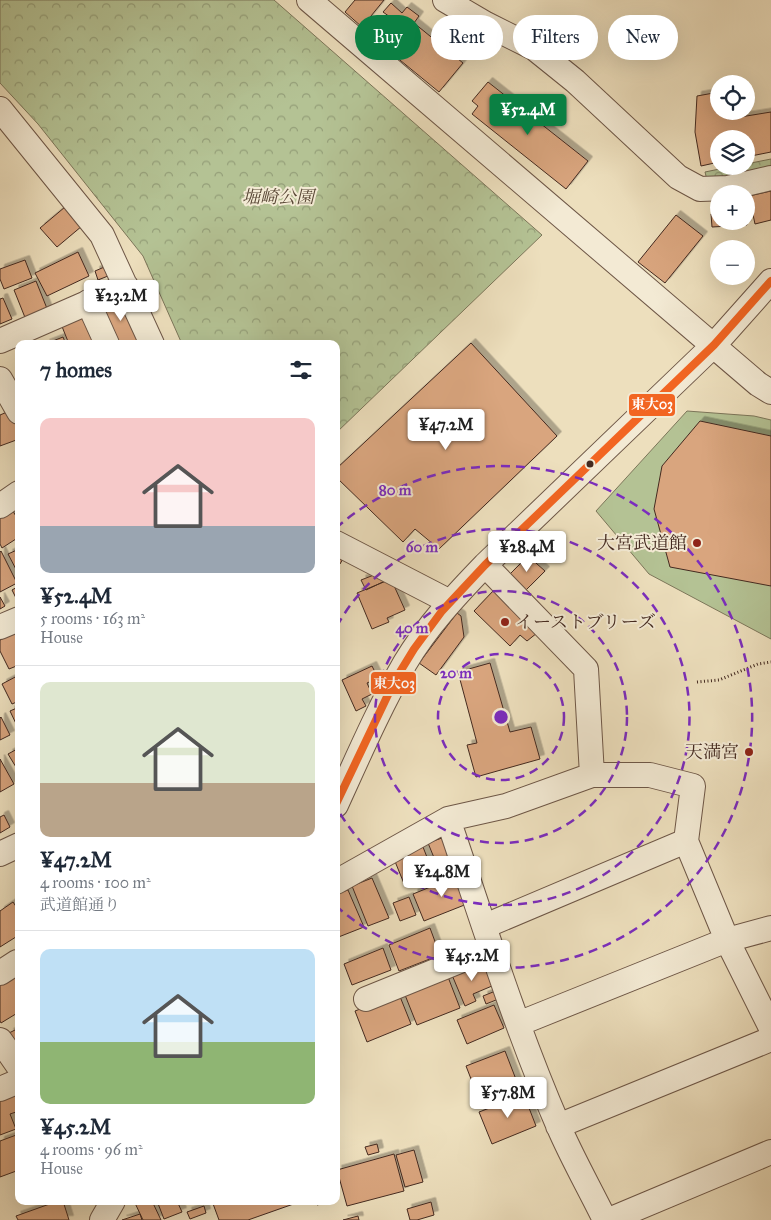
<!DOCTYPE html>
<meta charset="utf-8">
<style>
body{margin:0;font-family:"IM FELL Great Primer","Noto Serif JP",serif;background:#f6f6f7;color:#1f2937;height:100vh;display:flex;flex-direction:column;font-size:19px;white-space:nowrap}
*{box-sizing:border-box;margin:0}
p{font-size:16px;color:#747a83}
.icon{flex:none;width:28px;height:28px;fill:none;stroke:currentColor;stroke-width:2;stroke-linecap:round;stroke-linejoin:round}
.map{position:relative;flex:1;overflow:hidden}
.details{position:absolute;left:15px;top:340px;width:325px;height:865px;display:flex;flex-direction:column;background:#fff;border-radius:10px;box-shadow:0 5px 20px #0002}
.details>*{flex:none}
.top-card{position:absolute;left:355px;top:15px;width:340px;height:45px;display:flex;gap:10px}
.controls{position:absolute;left:710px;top:75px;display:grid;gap:10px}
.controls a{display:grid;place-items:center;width:45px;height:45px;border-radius:50%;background:#fff;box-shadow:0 5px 20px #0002;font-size:25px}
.price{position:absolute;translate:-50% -42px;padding:0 11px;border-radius:5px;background:#fff;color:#222;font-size:16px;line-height:32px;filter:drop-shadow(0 1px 2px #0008)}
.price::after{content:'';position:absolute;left:50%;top:30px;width:15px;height:11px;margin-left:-8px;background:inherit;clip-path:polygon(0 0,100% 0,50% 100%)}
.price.on{background:#0b8043;color:#fff}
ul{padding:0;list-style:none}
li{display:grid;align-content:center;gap:10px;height:265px;padding:0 25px}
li+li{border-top:1px solid #e0e1e3}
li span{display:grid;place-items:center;height:155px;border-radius:10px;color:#555}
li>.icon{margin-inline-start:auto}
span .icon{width:90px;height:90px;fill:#fffc;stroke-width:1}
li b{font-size:21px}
h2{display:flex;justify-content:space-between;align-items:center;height:60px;padding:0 25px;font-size:21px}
.chip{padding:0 18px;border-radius:22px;background:#fff;box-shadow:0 5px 20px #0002;font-size:18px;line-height:45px}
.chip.on{background:#0b8043;color:#fff}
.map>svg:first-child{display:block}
.grass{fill:#b4c294;stroke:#7c765a}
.forest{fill:url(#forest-crowns);stroke:#7c765a}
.building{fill:#d9a57e;stroke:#442a20;filter:url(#shadow)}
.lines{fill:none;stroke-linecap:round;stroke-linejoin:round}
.minor-casing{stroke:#6e5747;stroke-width:26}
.path{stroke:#442a20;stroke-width:3;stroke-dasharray:1 2.5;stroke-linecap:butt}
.minor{stroke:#f3ead4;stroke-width:24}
.bus-1-casing{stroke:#f3ead4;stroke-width:11}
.bus-1{stroke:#f26522;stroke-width:8}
.ring{fill:none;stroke:#7b2cbf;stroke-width:2.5;stroke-dasharray:9 6}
.bus-dot{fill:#442a20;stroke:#f3ead4;stroke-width:2}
.poi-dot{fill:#8f2418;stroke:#f3ead4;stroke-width:2}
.labels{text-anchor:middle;stroke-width:4;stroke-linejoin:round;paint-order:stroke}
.park-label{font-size:18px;font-style:italic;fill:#5a4837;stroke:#f3ead4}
.poi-label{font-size:18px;fill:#442a20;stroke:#f3ead4;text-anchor:end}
.centre{fill:#7b2cbf;stroke:#f3ead4;stroke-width:2.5}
.ring-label{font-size:15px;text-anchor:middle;font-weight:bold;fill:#7b2cbf;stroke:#f3ead4;stroke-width:4;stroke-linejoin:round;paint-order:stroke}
.line-badge{stroke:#f3ead4;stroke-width:2}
.badge-label{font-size:14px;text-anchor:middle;font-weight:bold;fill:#fff}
</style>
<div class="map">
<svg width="771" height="1220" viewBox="0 0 771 1220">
<defs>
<pattern id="forest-crowns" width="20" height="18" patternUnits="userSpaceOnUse" patternTransform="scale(1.25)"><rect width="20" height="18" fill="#b4c294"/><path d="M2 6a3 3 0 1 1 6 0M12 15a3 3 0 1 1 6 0" fill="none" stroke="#949e78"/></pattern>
<filter id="shadow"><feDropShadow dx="4.5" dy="-4.5" stdDeviation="0" flood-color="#0004"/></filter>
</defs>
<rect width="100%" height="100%" fill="#eddfbd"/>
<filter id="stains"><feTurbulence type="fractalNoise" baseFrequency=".004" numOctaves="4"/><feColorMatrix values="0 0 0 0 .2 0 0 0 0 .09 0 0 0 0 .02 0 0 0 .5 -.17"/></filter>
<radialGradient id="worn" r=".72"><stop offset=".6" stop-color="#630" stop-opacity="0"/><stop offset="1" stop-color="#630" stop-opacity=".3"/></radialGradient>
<path class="grass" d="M 687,411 L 754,416 L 771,420 L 771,639 L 649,574 L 596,511 Z"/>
<path class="forest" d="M 0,0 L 274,0 L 542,235 L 336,433 L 336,344 L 182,344 L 143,256 L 38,124 L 0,83 Z
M 771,159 L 771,172 L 708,184 L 705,172 L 734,166 L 746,166 L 746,164 Z"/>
<path class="building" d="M 355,0 L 384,0 L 362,27 L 345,12 Z
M 391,3 L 402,13 L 407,7 L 419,16 L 414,23 L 463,63 L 439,92 L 373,38 L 390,17 L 383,12 Z
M 488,82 L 588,161 L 566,189 L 472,114 L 478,106 L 472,101 Z
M 719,92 L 719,111 L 726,111 L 728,119 L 771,112 L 771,152 L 746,157 L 746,139 L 719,139 L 719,162 L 701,166 L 695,132 L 697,96 Z
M 771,191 L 771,220 L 755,224 L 749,196 Z
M 65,207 L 82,226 L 57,247 L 40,228 Z
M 719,213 L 719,221 L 746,220 L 747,225 L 712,227 L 711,214 Z
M 676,215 L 703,236 L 665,283 L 638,262 Z
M 78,252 L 89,276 L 47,296 L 35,273 Z
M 25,260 L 32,278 L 4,289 L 0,279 L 0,269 Z
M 109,265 L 113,274 L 98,280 L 95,271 Z
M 36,281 L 48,311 L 26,320 L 14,290 Z
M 127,296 L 144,338 L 129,344 L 112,344 L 98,308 Z
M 3,298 L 12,319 L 0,324 L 0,299 Z
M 85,315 L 97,344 L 69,344 L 61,324 Z
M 63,337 L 66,344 L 45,344 Z
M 471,343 L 557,436 L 439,549 L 415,529 L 403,542 L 336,477 L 336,469 Z
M 12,410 L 19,426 L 19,439 L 0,446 L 0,415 Z
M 700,421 L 771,436 L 771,586 L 670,567 L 654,509 L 662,466 Z
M 11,508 L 19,521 L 19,537 L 2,548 L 0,544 L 0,515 Z
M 19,549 L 19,575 L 8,554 Z
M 1,551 L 17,583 L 0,592 L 0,552 Z
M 336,552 L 344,557 L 340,564 L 336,561 Z
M 528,556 L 545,571 L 526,590 L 509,575 Z
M 379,573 L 389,579 L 366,590 L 361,580 Z
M 391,579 L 405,610 L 387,618 L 389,622 L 372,629 L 357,593 Z
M 19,586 L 19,602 L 18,602 L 12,590 Z
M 494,590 L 537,633 L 527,641 L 520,635 L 510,646 L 474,611 Z
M 0,597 L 5,606 L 0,609 Z
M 457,613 L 461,616 L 464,637 L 436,675 L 419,663 Z
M 19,631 L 19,665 L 9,669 L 0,651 L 0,640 Z
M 490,663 L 510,732 L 531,727 L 540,759 L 476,777 L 467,745 L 477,743 L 458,672 Z
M 372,666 L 378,678 L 367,683 L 372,694 L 362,699 L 366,706 L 356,711 L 342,680 Z
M 19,675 L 19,701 L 12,704 L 2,684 Z
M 19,707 L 19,730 L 10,711 Z
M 1,717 L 10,735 L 0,740 L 0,718 Z
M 19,748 L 19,772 L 8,754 Z
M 0,759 L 14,784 L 0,792 Z
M 4,815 L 10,827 L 0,833 L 0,817 Z
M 450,835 L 459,857 L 449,862 L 452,870 L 441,875 L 428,843 Z
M 423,847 L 434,875 L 405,886 L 394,859 Z
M 460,875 L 472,902 L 424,921 L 413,894 Z
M 372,878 L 389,918 L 368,926 L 352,886 Z
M 348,890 L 364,927 L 336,938 L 336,894 Z
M 409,897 L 416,915 L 400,921 L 393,903 Z
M 13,902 L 19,911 L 19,935 L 0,947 L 0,911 Z
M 430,928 L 440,955 L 399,971 L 389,945 Z
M 448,947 L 453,959 L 447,961 L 442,949 Z
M 383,948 L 391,970 L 352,985 L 344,964 Z
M 483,962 L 492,986 L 473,994 L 476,1001 L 465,1006 L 452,975 Z
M 19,972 L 19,1012 L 1,1023 L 0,1021 L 0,984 Z
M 448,977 L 460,1008 L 417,1025 L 405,995 Z
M 498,990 L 501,998 L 486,1004 L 483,996 Z
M 399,994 L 411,1024 L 367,1042 L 355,1011 Z
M 494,1005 L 504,1028 L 467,1044 L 457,1020 Z
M 19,1028 L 19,1049 L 9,1033 Z
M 505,1051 L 517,1082 L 478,1097 L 466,1066 Z
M 19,1093 L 19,1111 L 10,1114 L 16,1129 L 0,1135 L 0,1100 Z
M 524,1095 L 536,1126 L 492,1144 L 479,1112 Z
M 19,1134 L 19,1170 L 0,1177 L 0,1141 Z
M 377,1144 L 379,1152 L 368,1155 L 365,1147 Z
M 414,1150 L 423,1182 L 405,1187 L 396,1155 Z
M 394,1154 L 404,1191 L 347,1206 L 337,1170 Z
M 58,1201 L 63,1201 L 69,1220 L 18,1220 L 16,1216 Z
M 134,1201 L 152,1201 L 161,1220 L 143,1220 Z
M 157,1201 L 177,1201 L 182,1212 L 164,1219 Z
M 212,1201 L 302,1201 L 248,1220 L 219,1220 Z
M 315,1201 L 332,1201 L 317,1205 Z
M 431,1202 L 434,1215 L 417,1220 L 410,1220 L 407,1209 Z
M 204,1206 L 206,1213 L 190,1219 L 187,1212 Z
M 140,1214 L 142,1220 L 122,1220 Z
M 358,1216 L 359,1220 L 343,1220 Z"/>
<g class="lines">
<defs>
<path id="minor" d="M 309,0 L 758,384 L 771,392
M 445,0 L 486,24 L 534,48 L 575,81 L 678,177 L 700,189 L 728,188 L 771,178
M 0,109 L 102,235 L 152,344
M 88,302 L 107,344
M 0,341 L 126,286
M 0,379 L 19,412
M 0,506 L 19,493
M 336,543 L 450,602
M 485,565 L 586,669 L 592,775
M 0,627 L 19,619
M 336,805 C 358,757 379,708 405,663 C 427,626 456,595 485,565 L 714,345 L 771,281
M 448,819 C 483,922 515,1026 558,1125 C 572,1158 590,1189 605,1220
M 0,854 L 19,845
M 336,882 L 448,819 L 506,806 L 592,775 L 650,775 L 693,786 L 686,841 L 727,940 L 771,1028
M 485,926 L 686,841
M 0,973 L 17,962
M 366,999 L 492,948
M 518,1024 L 727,940 L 771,928
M 0,1040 L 19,1067
M 0,1089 L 19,1081
M 558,1126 L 771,1039
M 102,1220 L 113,1201
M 609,1220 L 771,1152"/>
</defs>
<use href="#minor" class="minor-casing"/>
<path class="path" d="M 697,682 L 719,680 L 758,664 L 771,662"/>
<use href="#minor" class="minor"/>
<defs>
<path id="bus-1" d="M 336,804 L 395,680 L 414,649 L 442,611 L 485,565 L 714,345 L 771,281"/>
</defs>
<use href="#bus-1" class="bus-1-casing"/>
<use href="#bus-1" class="bus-1"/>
</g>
<g class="ring">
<circle cx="501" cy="717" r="63"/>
<circle cx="501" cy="717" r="126"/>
<path d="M337 626A188 188 0 1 1 337 808"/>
<path d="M336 528A251 251 0 1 1 336 906"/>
</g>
<circle class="bus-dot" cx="590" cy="464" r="4.5"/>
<g class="poi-dot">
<circle cx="697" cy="543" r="5"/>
<circle cx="505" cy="622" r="5"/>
<circle cx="749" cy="752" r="5"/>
</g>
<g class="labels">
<g class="park-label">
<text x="278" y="203">堀崎公園</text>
</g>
<g class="poi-label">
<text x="687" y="549">大宮武道館</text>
<text x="515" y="628" text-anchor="start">イーストブリーズ</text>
<text x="739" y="758">天満宮</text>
</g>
</g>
<circle cx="501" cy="717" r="8" class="centre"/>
<g class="ring-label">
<text x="395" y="495">80 m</text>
<text x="422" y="552">60 m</text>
<text x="412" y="633">40 m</text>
<text x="456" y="678">20 m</text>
</g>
<g class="line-badge">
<rect x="628" y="393" width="48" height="24" rx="5" fill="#f26522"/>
<rect x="370" y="671" width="47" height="24" rx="5" fill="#f26522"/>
</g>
<g class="badge-label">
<text x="652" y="409">東大03</text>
<text x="394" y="688">東大03</text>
</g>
<rect width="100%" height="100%" filter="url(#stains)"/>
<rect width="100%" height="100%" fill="url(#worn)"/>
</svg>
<div class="controls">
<a><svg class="icon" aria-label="locate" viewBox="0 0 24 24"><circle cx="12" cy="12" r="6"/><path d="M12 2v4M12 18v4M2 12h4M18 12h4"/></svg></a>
<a><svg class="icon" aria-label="layers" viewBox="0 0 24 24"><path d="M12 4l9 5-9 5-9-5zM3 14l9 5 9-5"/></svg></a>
<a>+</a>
<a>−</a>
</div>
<b class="price on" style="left:528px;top:136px">¥52.4M</b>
<b class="price" style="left:121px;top:322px">¥23.2M</b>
<b class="price" style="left:446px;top:451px">¥47.2M</b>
<b class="price" style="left:527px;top:573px">¥28.4M</b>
<b class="price" style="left:442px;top:898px">¥24.8M</b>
<b class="price" style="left:472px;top:982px">¥45.2M</b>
<b class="price" style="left:508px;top:1119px">¥57.8M</b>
<div class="top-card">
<a class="chip on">Buy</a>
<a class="chip">Rent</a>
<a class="chip">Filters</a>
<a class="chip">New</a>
</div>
<section class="details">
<h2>7 homes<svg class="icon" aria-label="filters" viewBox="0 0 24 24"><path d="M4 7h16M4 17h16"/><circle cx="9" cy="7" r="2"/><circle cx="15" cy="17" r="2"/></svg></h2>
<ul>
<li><span style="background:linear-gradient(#f6c9c9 70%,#9aa5b1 0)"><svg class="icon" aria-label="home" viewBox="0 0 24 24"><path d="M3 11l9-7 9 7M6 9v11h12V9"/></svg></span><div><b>¥52.4M</b><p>5 rooms · 163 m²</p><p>House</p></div></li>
<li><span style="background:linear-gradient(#dfe7d0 65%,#b9a48a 0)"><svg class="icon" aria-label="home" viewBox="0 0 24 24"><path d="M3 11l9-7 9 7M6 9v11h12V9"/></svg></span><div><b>¥47.2M</b><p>4 rooms · 100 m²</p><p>武道館通り</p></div></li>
<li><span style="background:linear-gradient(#bfe0f5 60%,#8fb573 0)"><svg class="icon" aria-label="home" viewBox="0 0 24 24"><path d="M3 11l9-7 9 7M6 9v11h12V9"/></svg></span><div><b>¥45.2M</b><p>4 rooms · 96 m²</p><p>House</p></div></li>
</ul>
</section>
</div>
